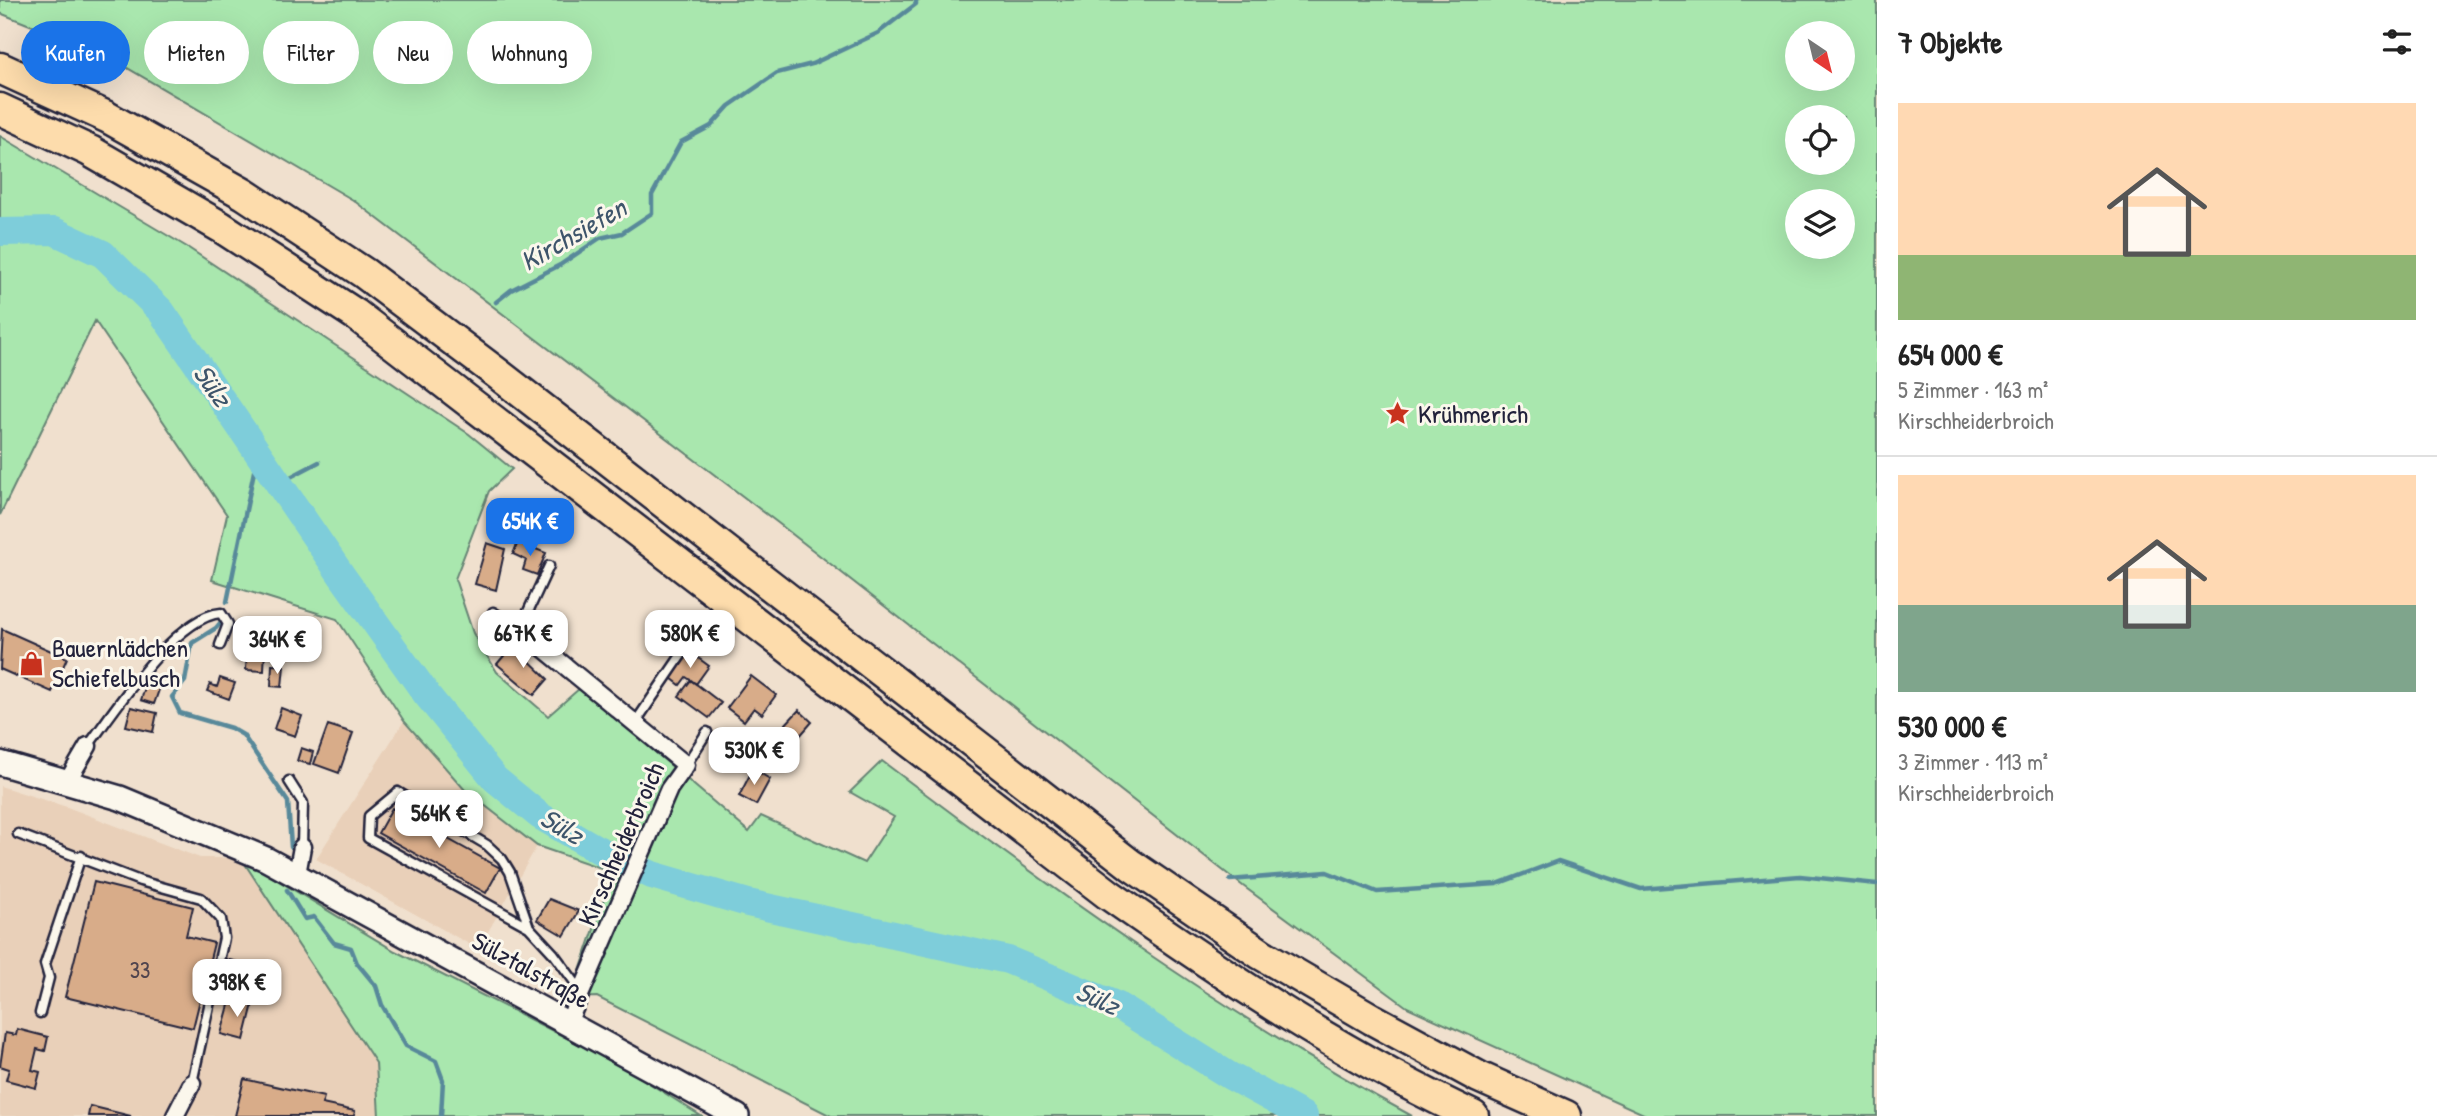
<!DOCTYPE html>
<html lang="de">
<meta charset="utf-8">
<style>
body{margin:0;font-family:"Patrick Hand",sans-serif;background:#f2f2f2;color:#222;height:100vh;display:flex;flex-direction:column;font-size:26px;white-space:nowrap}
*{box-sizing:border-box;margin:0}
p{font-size:23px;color:#767676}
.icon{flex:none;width:38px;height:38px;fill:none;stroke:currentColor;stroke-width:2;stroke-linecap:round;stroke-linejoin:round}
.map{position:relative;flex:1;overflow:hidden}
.details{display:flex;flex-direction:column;background:#fff;width:560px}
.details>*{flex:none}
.hud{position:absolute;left:21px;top:21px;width:665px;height:63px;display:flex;gap:14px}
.needle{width:46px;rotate:145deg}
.controls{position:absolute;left:1785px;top:21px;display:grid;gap:14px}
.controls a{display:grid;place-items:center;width:70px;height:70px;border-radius:50%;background:#fff;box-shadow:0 7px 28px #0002;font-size:35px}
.price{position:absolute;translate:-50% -60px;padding:0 16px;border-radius:14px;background:#fff;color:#222;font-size:23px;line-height:46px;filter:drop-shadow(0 2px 4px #0008)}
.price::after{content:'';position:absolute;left:50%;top:42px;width:21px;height:16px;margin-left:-10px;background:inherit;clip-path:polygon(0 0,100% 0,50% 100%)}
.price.on{background:#1a73e8;color:#fff}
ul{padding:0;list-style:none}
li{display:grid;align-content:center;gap:14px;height:371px;padding:0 21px}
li+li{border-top:2px solid #e0e0e0}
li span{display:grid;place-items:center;height:217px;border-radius:0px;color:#555}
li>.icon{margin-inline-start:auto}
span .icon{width:126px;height:126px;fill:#fffc;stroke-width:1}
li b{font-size:30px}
h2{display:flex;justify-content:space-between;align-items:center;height:84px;padding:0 21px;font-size:30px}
.tag{padding:0 24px;border-radius:32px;background:#fff;box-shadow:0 7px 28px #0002;font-size:24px;line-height:63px}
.tag.on{background:#1a73e8;color:#fff}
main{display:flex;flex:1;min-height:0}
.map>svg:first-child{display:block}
.built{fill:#e9d0b9}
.green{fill:#a9e7ae;stroke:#668474;stroke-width:2;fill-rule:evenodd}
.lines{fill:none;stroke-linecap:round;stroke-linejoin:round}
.stream{stroke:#59899a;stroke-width:4.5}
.river{stroke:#7ecdda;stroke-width:28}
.building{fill:#d8ac89;stroke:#22223b;stroke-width:2}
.lane-casing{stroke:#22223b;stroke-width:13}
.street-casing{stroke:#22223b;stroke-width:21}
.secondary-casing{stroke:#22223b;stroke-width:28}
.highway-casing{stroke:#22223b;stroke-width:35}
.lane{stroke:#fbf7ec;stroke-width:8}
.street{stroke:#fbf7ec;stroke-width:16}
.secondary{stroke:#fbf7ec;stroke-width:23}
.highway{stroke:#fddcac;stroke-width:30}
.labels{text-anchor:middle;stroke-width:6;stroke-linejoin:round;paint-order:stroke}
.number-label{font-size:23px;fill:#50444e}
.poi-label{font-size:26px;fill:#22223b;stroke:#fbf7ec;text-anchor:start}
.street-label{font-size:26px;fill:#22223b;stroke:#fbf7ec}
.water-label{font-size:28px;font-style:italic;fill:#3e556b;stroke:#fbf7ec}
</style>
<main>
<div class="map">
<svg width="1877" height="1116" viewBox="0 0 1877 1116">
<rect width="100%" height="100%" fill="#f0e0ce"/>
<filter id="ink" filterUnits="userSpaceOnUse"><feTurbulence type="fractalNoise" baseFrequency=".0143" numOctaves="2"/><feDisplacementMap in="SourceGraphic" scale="14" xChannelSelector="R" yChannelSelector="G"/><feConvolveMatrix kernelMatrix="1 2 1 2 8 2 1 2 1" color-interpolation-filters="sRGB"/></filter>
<g filter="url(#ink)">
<path class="built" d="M 404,721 L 465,790 L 537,846 L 478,949 L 316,859 Z
M 0,786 L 67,807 L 200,858 L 241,858 L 376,1064 L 379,1116 L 0,1116 Z"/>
<path class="green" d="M 0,0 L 1877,0 L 1877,1116 L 1648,1116 L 1407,1007 L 1243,886 L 778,523 L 353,200 L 105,55 L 0,13 ZM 1797,33 L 1843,33 L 1843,79 L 1797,79 ZM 1797,117 L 1843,117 L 1843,163 L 1797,163 ZM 1797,201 L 1843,201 L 1843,247 L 1797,247 Z
M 0,136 L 187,247 L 469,434 L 512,469 L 489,491 L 455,579 L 473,633 L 497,672 L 548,716 L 580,688 L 749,832 L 761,816 L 864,863 L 894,817 L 850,792 L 882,761 C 1051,889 1225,1014 1412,1116 L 831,1116 L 597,997 L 571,998 L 613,872 L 537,846 L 465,790 L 404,721 L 337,619 L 212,580 L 227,515 L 95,321 L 0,515 Z
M 241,858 L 395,951 L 622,1066 L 701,1116 L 379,1116 L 376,1063 Z"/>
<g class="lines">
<path class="stream" d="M 496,302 L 511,290 L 560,265 L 600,238 L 622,233 L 652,213 L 652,195 L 681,142 L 711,126 L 729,106 L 777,73 L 812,64 L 878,33 L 916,4 L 916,0
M 279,483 L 319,462
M 227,602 L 258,452
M 221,622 L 216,628 L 192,643 L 185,681 L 172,697 L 180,713 L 231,728 L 243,735 L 288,802 L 291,847
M 1230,880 L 1327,872 L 1377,892 L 1497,884 L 1558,861 L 1641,889 L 1800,876 L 1877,884
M 287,890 L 305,919 L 314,917 L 334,943 L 351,948 L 357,963 L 376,986 L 382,1005 L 406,1046 L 436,1061 L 443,1080 L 441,1116"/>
<path class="river" d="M 0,232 L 54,231 L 103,254 L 161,311 L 342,576 L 427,695 L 495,779 L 540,816 L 597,849 L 652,875 L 748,903 L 1008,960 L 1118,1006 L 1230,1076 L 1304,1116"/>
</g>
<path class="building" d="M 518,542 L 546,553 L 537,575 L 523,570 L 526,560 L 513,554 Z
M 487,543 L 505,549 L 496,590 L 475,584 Z
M 264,621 L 274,622 L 273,649 L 247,648 L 248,629 L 263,630 Z
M 676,624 L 688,634 L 677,648 L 664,638 Z
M 2,629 L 67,658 L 52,692 L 0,669 Z
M 513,645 L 548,679 L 534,695 L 497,664 Z
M 247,648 L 265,648 L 264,671 L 246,670 Z
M 690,652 L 709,666 L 696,684 L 686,677 L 680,685 L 671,678 Z
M 272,665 L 284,666 L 282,687 L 271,686 Z
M 751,676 L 776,695 L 762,714 L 754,708 L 744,721 L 727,708 Z
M 220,678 L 235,683 L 229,699 L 207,691 L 210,684 L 217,687 Z
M 148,679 L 161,684 L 154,704 L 141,700 Z
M 691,680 L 721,703 L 709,718 L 679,696 Z
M 131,707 L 157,713 L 153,732 L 126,726 Z
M 281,708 L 302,716 L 295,736 L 274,729 Z
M 799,710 L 812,722 L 798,738 L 784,726 Z
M 328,725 L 353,733 L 339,773 L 314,764 Z
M 301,748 L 313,752 L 310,764 L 297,761 Z
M 753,769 L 770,779 L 756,805 L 739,796 Z
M 392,808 L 500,868 L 486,893 L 378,833 Z
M 94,882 L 193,907 L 186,936 L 214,943 L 193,1028 L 65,997 Z
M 549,899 L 579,911 L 564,936 L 537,920 Z
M 231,998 L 253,1004 L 244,1040 L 221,1034 Z
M 17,1029 L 48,1037 L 45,1051 L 37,1049 L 32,1070 L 40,1072 L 36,1088 L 6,1080 L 9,1069 L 0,1066 L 5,1033 L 16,1035 Z
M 244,1079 L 324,1097 L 322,1104 L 355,1111 L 354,1116 L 235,1116 Z
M 90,1106 L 131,1116 L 88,1116 Z"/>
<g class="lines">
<defs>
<path id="lane" d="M 493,612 L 520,629 L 549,566
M 635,723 L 686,648
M 88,746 C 114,711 176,616 221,613 L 228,624 L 220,645
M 686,765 L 707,732
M 289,781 L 303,803 L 302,847
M 18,834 L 140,881 L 201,898 L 221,919 L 224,938 L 192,1083
M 529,927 L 368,838 L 369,816 L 398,792 L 487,845 L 502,859 L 510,872 L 529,927 L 554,954 L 582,992
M 219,963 L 255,972
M 40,1013 L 49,978 L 45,964 L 81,856"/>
<path id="street" d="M 520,629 L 686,765 L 669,789 L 568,1023
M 67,782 L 88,746
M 297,874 L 302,847
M 175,1116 L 192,1083"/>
<path id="secondary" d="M 0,763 L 120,798 L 266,859 L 737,1116"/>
<path id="highway" d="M 0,68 L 107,117 L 244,194 L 364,273 L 498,374 L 1131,865 L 1261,954 L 1372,1019 L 1479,1077 L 1566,1116
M 0,109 L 90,151 L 221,227 L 355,314 L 1108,894 C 1225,976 1344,1056 1473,1116"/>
</defs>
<use href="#lane" class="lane-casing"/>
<use href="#street" class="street-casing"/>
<use href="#secondary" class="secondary-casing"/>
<use href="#highway" class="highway-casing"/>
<use href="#lane" class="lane"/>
<use href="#street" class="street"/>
<use href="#secondary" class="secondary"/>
<use href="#highway" class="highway"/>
</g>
</g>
<defs>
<symbol id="sight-bare" viewBox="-9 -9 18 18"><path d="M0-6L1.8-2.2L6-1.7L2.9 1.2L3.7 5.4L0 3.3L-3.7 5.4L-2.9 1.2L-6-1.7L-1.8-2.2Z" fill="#c8321e" stroke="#fbf7ec" stroke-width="2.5" paint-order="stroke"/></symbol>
<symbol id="shop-bare" viewBox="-9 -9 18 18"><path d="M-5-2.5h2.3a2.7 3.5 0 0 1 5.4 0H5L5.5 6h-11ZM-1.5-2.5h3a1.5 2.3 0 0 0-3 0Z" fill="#c8321e" stroke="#fbf7ec" stroke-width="2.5" paint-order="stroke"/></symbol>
</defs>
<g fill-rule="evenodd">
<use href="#sight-bare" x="1380" y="396" width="35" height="35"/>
<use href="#shop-bare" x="14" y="646" width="35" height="35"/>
</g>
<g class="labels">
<g class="number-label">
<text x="140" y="978">33</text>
</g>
<g class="poi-label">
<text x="1418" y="423">Krühmerich</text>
<text x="52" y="657">Bauernlädchen<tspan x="52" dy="30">Schiefelbusch</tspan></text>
</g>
<g class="street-label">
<text transform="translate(621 844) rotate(-66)" y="9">Kirschheiderbroich</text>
<text transform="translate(531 970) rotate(29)" y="9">Sülztalstraße</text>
</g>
<g class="water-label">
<text transform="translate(573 234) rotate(-30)" y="10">Kirchsiefen</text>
<text transform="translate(213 385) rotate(55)" y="10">Sülz</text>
<text transform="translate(562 826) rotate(30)" y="10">Sülz</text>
<text transform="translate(1098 998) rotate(24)" y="10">Sülz</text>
</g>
</g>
</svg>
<div class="controls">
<a><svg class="needle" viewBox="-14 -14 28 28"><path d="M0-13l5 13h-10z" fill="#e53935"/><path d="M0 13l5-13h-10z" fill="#767676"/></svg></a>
<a><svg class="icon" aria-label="locate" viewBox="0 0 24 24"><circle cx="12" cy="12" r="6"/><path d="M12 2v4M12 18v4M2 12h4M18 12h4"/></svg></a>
<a><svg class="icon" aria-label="layers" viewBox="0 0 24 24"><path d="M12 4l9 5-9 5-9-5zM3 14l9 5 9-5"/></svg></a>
</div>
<b class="price on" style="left:530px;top:558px">654K €</b>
<b class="price" style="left:523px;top:670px">667K €</b>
<b class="price" style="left:690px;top:670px">580K €</b>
<b class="price" style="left:277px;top:676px">364K €</b>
<b class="price" style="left:754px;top:787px">530K €</b>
<b class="price" style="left:439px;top:850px">564K €</b>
<b class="price" style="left:237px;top:1019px">398K €</b>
<div class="hud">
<a class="tag on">Kaufen</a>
<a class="tag">Mieten</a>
<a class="tag">Filter</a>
<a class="tag">Neu</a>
<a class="tag">Wohnung</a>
</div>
</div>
<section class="details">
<h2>7 Objekte<svg class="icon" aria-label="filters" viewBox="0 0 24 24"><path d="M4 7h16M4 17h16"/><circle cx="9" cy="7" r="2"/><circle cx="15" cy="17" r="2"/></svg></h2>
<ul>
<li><span style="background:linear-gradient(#ffd9b3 70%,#8fb573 0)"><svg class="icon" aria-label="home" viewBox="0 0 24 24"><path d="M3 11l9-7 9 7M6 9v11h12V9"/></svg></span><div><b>654 000 €</b><p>5 Zimmer · 163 m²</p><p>Kirschheiderbroich</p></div></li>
<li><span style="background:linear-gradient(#ffd9b3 60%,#7fa58c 0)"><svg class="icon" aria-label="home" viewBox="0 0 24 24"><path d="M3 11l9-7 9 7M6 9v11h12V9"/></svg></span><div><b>530 000 €</b><p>3 Zimmer · 113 m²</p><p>Kirschheiderbroich</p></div></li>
</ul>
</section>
</main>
